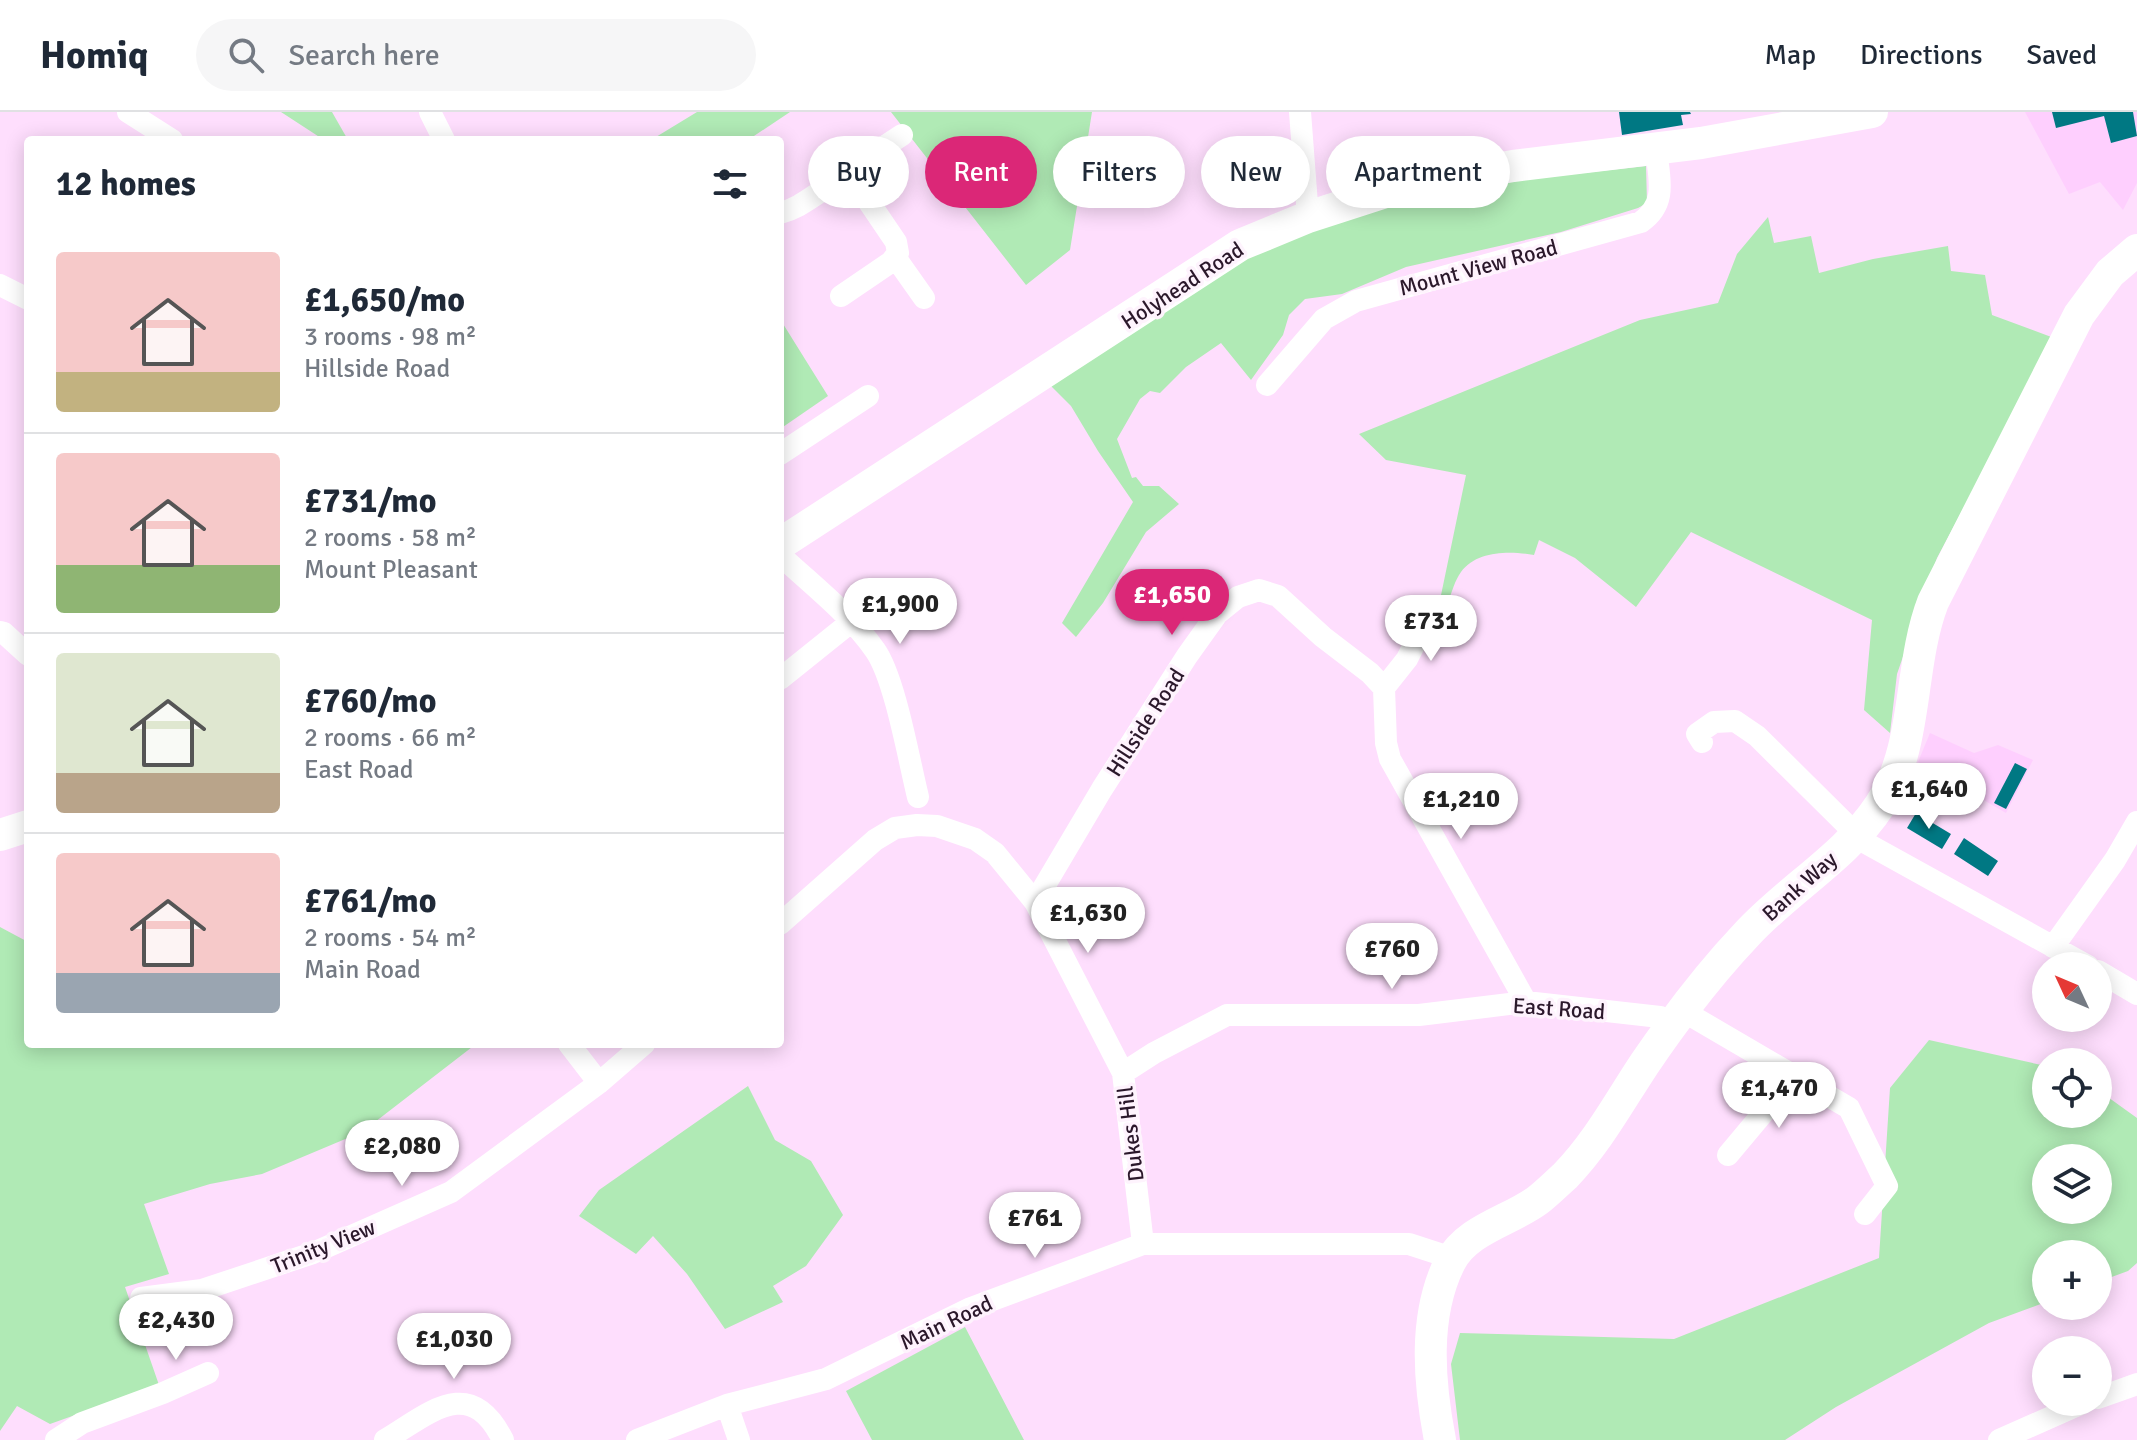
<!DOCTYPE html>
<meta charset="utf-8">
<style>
body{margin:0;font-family:Signika,sans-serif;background:#f6f6f7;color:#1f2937;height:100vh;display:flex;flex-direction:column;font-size:30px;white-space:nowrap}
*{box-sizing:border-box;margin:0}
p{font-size:26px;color:#747a83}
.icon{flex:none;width:44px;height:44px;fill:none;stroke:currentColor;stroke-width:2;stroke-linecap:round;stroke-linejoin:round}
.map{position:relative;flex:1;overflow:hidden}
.sheet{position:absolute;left:24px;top:24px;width:760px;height:912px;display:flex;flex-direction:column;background:#fff;border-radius:8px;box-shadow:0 4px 20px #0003}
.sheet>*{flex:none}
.top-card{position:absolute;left:808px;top:24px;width:760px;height:72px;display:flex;gap:16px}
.needle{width:52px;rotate:314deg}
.tools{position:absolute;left:2032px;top:840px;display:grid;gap:16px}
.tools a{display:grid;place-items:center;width:80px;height:80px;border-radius:50%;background:#fff;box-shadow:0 4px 20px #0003;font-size:40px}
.price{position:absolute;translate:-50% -68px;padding:0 18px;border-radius:28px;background:#fff;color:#222;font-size:26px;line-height:52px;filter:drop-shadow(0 2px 4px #0008)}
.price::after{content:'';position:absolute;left:50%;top:48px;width:24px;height:18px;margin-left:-12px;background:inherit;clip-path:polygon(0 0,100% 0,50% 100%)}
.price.active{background:#db2777;color:#fff}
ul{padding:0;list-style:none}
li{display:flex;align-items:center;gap:24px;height:200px;padding:0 32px}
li+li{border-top:2px solid #e0e1e3}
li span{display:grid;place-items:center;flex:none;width:224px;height:160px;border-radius:8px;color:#555}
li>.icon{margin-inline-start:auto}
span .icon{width:96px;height:96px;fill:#fffc;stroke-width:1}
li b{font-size:34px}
h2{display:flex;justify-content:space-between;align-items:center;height:96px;padding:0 32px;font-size:34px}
.tag{padding:0 28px;border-radius:36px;background:#fff;box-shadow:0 4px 20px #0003;font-size:28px;line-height:72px}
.tag.active{background:#db2777;color:#fff}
header{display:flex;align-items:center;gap:48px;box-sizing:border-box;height:112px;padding:0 40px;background:#fff;border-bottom:2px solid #e0e1e3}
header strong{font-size:38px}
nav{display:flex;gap:44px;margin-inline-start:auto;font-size:28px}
.search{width:560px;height:72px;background:#f6f6f7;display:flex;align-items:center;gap:20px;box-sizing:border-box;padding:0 28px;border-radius:44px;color:#747a83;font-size:30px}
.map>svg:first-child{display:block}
.built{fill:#fecffe}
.green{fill:#b0eab5;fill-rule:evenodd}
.building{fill:#007883}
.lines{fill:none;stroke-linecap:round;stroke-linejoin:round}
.street{stroke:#fff;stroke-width:22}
.secondary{stroke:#fff;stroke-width:32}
.labels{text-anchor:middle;stroke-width:7;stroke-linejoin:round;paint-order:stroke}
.street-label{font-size:22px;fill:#2b182b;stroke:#fef3fd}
</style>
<header>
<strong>Homiq</strong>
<div class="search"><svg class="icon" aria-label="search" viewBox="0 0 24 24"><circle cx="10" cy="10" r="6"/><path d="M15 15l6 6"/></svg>Search here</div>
<nav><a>Map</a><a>Directions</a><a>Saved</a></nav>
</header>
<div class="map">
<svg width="2137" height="1328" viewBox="0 0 2137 1328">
<rect width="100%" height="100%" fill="#fedefd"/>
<path class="built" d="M 2025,0 L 2137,0 L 2137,71 L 2123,98 L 2100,70 L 2069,82 Z
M 1930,621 L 1974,641 L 1998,633 L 2033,648 L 2006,701 L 1918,650 Z"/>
<path class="green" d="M 281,0 L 332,0 L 348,28 L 324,28 Z
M 697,0 L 790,0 L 748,28 L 651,28 Z
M 891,0 L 1092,0 L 1070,138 L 1026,173 Z
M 1646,54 L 1647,91 L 1638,96 L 1561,120 L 1406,155 L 1342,182 L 1305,187 L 1289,203 L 1283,223 L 1251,268 L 1221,231 L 1186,255 L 1160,281 L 1150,279 L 1140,287 L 1117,327 L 1132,366 L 1136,365 L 1143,374 L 1159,374 L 1179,392 L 1146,420 L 1103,491 L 1076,525 L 1062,511 L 1133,390 L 1098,339 L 1071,294 L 1050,273 L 1275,126 L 1464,74 Z
M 1768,105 L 1774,131 L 1811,124 L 1819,161 L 1873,147 L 1948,134 L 1951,159 L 1985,163 L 1992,203 L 2054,226 L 1937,446 L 1897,562 L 1890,621 L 1864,598 L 1872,508 L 1691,420 L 1636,495 L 1575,446 L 1539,428 L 1534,443 C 1511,439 1477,438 1461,460 C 1455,468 1452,480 1448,490 L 1440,488 L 1466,363 L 1386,348 L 1359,322 L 1640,208 L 1718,191 L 1737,142 Z
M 780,207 L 828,284 L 780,317 Z
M 0,815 L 28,830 L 28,932 L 476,932 L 362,1020 L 262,1062 L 210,1072 L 144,1092 L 169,1162 L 125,1175 L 159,1273 L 50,1312 L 17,1294 L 0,1319 Z
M 1929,928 L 2046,954 L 2046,1002 L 2098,1002 L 2098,978 L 2137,1006 L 2137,1151 L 2128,1159 L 2098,1170 L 2098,1142 L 2046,1142 L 2046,1190 L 1989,1211 L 1836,1295 L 1785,1328 L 1460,1328 L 1451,1252 L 1460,1221 L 1674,1227 L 1879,1146 L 1890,976 ZM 2046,1046 L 2098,1046 L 2098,1098 L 2046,1098 Z
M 748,974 L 775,1028 L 811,1049 L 843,1103 L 806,1154 L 773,1174 L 783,1190 L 725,1217 L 687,1162 L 653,1124 L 636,1142 L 579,1104 L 599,1078 Z
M 965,1215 L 1024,1328 L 872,1328 L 846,1279 Z"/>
<path class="building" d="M 1619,0 L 1690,0 L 1691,2 L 1681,3 L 1683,13 L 1622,23 Z
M 2052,0 L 2133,0 L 2137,24 L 2111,31 L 2104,4 L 2056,16 Z
M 2015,651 L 2027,657 L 2006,697 L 1994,691 Z
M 1916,701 L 1951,722 L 1942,737 L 1907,716 Z
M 1964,726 L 1998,749 L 1988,764 L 1954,742 Z"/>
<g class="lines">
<path class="street" d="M 128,0 L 172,28
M 430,0 L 444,28
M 1300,0 L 1308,105
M 846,66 L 861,50 L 902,23
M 780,101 C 805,95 821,75 846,66 L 856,71 L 896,130 L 898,141 L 891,150 L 841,184
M 895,145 L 924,186
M 0,173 L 28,187
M 1267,273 L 1324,207 L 1356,189 L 1641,110 C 1668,91 1659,66 1656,37
M 780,342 L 868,284
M 780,443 C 812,473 850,502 875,538 C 895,566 909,649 918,685
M 0,520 L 4,521 L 28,543
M 780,567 L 851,510
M 1384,576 L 1407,547 L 1433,495
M 1702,630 L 1697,622 L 1714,610 L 1735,609 L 1757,624 L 1864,730 L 2088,854
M 1035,790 L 1102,677 L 1187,544 L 1217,502 L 1238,485 L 1259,478 L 1278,484 L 1323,525 L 1370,561 L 1384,576 L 1386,631 L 1390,647 L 1526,890
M 780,812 L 875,728 L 895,716 L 917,713 L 937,714 L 975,727 L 995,741 L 1035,790 L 1123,961 L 1143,1132
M 2053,835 L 2115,748 L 2137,710
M 2098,859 L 2137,882
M 1683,899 L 1849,996 L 1887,1074 L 1865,1102
M 569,932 L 599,971
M 1123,961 L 1154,941 L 1227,903 L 1419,903 L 1526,890 L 1660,905 L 1672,913
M 1728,1043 L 1795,963
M 141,1186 L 202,1178 L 313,1141 L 451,1080 L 599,971 L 644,932
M 2098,1286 L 2137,1272
M 727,1293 L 739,1328
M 56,1328 L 82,1311 L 163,1281 L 208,1261
M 385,1328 C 430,1301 470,1262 503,1328
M 637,1328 L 727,1293 L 826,1267 L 971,1196 L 1143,1132 L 1409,1132 L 1452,1146
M 1999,1328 L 2085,1290"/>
<path class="secondary" d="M 780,432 L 1240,133 L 1308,105 L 1407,73 L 1513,54 L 1701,31 L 1872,0
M 0,723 L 28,714
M 1440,1328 C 1429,1271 1423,1204 1450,1150 C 1467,1117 1510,1109 1538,1088 C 1547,1081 1556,1072 1565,1064 C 1598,1030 1619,990 1645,951 C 1675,907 1709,862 1746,823 C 1788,777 1846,745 1880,693 C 1919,634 1908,555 1933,490 L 2079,203 L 2110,161 L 2137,138"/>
</g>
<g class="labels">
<g class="street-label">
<text transform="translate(1478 155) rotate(-15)" y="8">Mount View Road</text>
<text transform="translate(1182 173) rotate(-33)" y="8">Holyhead Road</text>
<text transform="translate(1145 610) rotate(-57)" y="8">Hillside Road</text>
<text transform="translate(1799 774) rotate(-42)" y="8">Bank Way</text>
<text transform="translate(1559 896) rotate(4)" y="8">East Road</text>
<text transform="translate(1130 1022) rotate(-97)" y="8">Dukes Hill</text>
<text transform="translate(323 1134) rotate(-22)" y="8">Trinity View</text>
<text transform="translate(946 1210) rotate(-25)" y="8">Main Road</text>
</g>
</g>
</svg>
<div class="tools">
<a><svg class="needle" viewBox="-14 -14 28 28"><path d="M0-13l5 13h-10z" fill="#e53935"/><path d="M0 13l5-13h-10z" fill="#747a83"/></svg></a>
<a><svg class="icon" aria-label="locate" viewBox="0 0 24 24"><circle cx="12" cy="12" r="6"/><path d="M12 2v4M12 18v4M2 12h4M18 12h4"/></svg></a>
<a><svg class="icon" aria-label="layers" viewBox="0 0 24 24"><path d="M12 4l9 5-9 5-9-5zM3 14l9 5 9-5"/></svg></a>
<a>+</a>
<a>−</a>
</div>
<b class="price active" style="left:1172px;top:525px">£1,650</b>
<b class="price" style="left:900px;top:534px">£1,900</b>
<b class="price" style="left:1431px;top:551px">£731</b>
<b class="price" style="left:1929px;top:719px">£1,640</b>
<b class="price" style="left:1461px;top:729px">£1,210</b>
<b class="price" style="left:1088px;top:843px">£1,630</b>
<b class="price" style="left:1392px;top:879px">£760</b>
<b class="price" style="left:1779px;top:1018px">£1,470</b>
<b class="price" style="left:402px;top:1076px">£2,080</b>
<b class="price" style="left:1035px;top:1148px">£761</b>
<b class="price" style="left:176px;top:1250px">£2,430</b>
<b class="price" style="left:454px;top:1269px">£1,030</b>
<div class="top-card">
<a class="tag">Buy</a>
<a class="tag active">Rent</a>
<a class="tag">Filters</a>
<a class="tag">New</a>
<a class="tag">Apartment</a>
</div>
<section class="sheet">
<h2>12 homes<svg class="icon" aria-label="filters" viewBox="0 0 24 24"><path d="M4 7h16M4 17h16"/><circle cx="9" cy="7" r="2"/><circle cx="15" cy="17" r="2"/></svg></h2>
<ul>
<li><span style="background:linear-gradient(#f6c9c9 75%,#c2b280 0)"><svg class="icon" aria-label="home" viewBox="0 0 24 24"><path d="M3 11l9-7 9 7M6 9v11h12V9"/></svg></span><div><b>£1,650/mo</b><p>3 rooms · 98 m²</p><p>Hillside Road</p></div></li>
<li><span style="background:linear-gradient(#f6c9c9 70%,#8fb573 0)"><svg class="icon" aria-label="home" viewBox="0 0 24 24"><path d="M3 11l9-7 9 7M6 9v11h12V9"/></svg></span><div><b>£731/mo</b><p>2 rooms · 58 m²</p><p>Mount Pleasant</p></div></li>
<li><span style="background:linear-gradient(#dfe7d0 75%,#b9a48a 0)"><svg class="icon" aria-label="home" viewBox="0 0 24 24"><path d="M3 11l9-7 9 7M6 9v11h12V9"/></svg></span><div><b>£760/mo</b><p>2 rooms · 66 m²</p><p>East Road</p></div></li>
<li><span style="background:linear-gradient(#f6c9c9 75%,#9aa5b1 0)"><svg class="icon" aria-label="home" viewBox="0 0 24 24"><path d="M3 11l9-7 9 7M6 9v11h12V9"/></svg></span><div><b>£761/mo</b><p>2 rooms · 54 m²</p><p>Main Road</p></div></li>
</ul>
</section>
</div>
